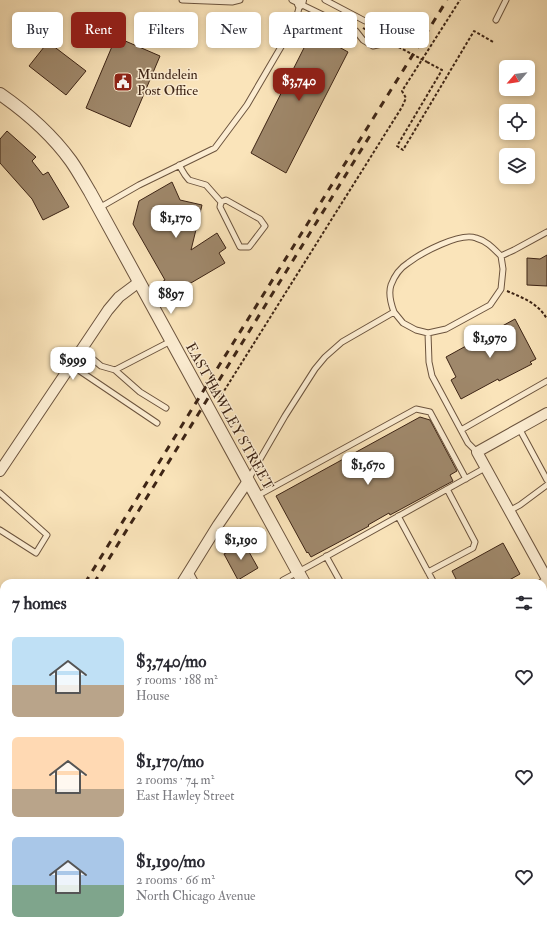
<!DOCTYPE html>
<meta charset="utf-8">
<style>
body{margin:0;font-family:"IM FELL Double Pica",serif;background:#f2f2f3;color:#2b2b33;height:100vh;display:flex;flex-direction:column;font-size:15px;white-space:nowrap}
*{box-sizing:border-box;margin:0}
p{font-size:13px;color:#7c7c81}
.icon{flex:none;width:22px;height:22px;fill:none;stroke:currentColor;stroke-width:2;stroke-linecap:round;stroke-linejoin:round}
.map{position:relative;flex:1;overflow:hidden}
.drawer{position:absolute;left:0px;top:579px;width:547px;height:356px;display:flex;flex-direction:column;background:#fff;border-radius:12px 12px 0 0;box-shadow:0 2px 6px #0003}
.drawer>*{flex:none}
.hud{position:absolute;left:12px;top:12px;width:523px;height:36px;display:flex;gap:8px}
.needle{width:26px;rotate:241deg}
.buttons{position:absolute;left:499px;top:60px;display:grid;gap:8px}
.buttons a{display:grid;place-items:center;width:36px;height:36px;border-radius:6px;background:#fff;box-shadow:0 2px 6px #0003;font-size:20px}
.price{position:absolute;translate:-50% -34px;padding:0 9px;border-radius:8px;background:#fff;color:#222;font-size:13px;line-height:26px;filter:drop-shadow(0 1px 2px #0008)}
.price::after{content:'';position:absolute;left:50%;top:24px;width:12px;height:9px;margin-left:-6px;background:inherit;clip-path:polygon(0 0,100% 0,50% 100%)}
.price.active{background:#8f2418;color:#fff}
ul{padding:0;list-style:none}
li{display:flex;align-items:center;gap:12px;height:100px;padding:0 12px}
li span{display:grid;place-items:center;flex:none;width:112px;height:80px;border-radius:6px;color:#555}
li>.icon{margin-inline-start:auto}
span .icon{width:48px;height:48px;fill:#fffc;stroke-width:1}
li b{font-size:17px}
h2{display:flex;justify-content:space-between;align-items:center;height:48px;padding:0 12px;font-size:17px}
.chip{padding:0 14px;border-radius:6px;background:#fff;box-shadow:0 2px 6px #0003;font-size:14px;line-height:36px}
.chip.active{background:#8f2418;color:#fff}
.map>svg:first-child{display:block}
.building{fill:#9f886b;stroke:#3d2415}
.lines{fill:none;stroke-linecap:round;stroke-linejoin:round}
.service-casing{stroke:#6c543e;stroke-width:7}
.minor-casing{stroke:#6c543e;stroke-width:12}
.tertiary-casing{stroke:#6c543e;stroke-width:14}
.primary-casing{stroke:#3d2415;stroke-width:17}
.path{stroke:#3d2415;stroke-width:2;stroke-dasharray:3 2;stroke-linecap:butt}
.service{stroke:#fcedd2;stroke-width:5}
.minor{stroke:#fcedd2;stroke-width:10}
.tertiary{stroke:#fcedd2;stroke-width:12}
.primary{stroke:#fae4ba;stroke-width:15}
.rail{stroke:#3d2415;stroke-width:3;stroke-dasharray:7 7;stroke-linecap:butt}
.path-bridge{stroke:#3d2415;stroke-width:2;stroke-dasharray:3 2;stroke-linecap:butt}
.labels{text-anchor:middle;stroke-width:3;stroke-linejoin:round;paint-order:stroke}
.poi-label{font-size:14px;fill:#3d2415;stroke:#fcedd2;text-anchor:start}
.street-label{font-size:14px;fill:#3d2415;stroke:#fcedd2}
</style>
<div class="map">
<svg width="547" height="935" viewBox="0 0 547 935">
<rect width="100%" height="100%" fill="#fae4ba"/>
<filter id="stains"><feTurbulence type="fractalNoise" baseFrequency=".005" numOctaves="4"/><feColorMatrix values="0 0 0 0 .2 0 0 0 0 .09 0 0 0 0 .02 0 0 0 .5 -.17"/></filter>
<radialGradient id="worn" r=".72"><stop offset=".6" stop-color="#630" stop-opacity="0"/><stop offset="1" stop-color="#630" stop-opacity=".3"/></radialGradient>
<path class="building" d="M 312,32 L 348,52 L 286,173 L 251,153 Z
M 116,37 L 160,56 L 130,127 L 86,108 Z
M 48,42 L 86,71 L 66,95 L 29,66 Z
M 7,131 L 36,157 L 32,161 L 43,175 L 48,172 L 69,207 L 43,220 L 32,199 L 0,163 L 0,139 Z
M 172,182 L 180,200 L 202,205 L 191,250 L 217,233 L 226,248 L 219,253 L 225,263 L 167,297 L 159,284 L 165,280 L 133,224 L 139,201 Z
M 547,255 L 547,286 L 527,285 L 527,258 L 540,259 Z
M 515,319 L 536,359 L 530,362 L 532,364 L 499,381 L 498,379 L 461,399 L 451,380 L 456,377 L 446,357 Z
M 420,417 L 430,420 L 457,471 L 450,475 L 453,481 L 390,515 L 389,513 L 368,525 L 369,526 L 311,557 L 308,552 L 307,553 L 276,496 Z
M 244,543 L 258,568 L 238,580 L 224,554 Z
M 503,543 L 520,574 L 504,583 L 458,583 L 452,571 Z"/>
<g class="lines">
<defs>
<path id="service" d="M 182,0 L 232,2 L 240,0
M 292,0 L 356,31 L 363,40 L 373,46 L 382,44 L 389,35 L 385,24 L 376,20 L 365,21 L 325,0
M 496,20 L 506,0
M 179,165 L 185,175 L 189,180 L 206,185 L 221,202 L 220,207 L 240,247 L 249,247 L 265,226 L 260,219 L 226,200 L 221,202
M 99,208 L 139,185 L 215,148 L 247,105 L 295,23 L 300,4
M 394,312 L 403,323 L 416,330 L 428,333 L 446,329 L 490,305 L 501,289 L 503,269 L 501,256
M 428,333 L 429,362 L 432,376 L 468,443 L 477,452
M 81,349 L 101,366 L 115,370
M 71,365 L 157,423
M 166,408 L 140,392 L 115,370 L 171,341
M 519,428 L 547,480
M 461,430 L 547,381
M 248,480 L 285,416 L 315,369 L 325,357 L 342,342 L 394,312 C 391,304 388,294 391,285 C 394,277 400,268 408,263 C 421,253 460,232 476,238 C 487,241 493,248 501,256 L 514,250 L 547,232
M 0,493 L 47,535 L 36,553 L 0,530
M 257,496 L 416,409 L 430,412 L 466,479
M 509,511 L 520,505 L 547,485
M 398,516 L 434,583
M 326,556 L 341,583
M 190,572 L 196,583
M 428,572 L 473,548 L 475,542 L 447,489
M 281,583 L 283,580 L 311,565 L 485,468
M 543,687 L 547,694
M 543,715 L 547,722
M 543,758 L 547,756
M 543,832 L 547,839
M 543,882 L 547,881
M 329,931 L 331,935
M 428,931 L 430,935
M 439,931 L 441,935
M 479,935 L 487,931"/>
<path id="minor" d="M 300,4 L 301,0
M 547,413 L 477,452 L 547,579
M 0,471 L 108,310 L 119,297 L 139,282
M 182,583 L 218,525 L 248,481
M 0,675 L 4,680
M 129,931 L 131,935
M 107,935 L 115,931"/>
<path id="tertiary" d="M 0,94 C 26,112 52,135 71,161 C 78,171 84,182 90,192 L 304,583
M 543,585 L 547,583
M 0,885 L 4,883
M 495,931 L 497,935"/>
<path id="primary" d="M 543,792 L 547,790
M 285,935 L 292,931"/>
</defs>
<use href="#service" class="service-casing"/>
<use href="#minor" class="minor-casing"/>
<use href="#tertiary" class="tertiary-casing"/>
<use href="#primary" class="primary-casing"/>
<path class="path" d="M 363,28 L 372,33
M 427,62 L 442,70 L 397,146 L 403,150 L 474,31 L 493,42
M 507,291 C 523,298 538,303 547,319
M 219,399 L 402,107 L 406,98 L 402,91 L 460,0
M 227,931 L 229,935"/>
<use href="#service" class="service"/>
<use href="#minor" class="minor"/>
<use href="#tertiary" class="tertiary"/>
<use href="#primary" class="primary"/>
<path class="rail" d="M 85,583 L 192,409 L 447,0
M 94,583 L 371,134
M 0,718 L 4,712
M 0,730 L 4,724"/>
<path class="path-bridge" d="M 372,33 L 427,62"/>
</g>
<defs>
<symbol id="civic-square" viewBox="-11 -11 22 22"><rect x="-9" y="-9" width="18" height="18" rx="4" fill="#8f2418" stroke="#fcedd2"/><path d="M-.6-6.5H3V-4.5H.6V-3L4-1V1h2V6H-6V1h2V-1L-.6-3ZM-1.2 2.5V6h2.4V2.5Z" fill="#fff"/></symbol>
</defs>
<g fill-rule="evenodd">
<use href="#civic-square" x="112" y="71" width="22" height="22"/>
</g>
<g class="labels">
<g class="poi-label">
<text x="137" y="79">Mundelein<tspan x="137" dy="16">Post Office</tspan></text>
</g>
<g class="street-label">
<text transform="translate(230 416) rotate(61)" y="5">EAST HAWLEY STREET</text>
</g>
</g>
<rect width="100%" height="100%" filter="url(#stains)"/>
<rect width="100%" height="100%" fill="url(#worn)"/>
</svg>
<div class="buttons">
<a><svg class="needle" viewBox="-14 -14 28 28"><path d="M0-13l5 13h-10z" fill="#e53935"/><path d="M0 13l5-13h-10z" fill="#7c7c81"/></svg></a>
<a><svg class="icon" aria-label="locate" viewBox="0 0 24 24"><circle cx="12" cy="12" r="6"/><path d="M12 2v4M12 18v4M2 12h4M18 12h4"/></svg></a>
<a><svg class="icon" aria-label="layers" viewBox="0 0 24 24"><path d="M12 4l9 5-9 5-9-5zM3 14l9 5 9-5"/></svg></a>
</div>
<b class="price active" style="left:299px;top:102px">$3,740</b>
<b class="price" style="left:176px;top:239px">$1,170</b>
<b class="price" style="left:171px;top:315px">$897</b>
<b class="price" style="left:490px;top:359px">$1,970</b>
<b class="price" style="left:73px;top:381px">$999</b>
<b class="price" style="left:368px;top:486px">$1,670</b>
<b class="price" style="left:241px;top:561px">$1,190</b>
<div class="hud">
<a class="chip">Buy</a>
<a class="chip active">Rent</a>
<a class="chip">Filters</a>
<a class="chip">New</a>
<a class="chip">Apartment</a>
<a class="chip">House</a>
</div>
<section class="drawer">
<h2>7 homes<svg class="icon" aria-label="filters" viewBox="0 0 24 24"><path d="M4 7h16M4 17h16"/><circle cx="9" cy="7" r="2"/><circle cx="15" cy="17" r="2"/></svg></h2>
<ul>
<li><span style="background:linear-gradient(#bfe0f5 60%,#b9a48a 0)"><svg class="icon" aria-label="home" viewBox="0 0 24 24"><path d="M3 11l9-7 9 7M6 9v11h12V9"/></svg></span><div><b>$3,740/mo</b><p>5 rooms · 188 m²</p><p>House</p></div><svg class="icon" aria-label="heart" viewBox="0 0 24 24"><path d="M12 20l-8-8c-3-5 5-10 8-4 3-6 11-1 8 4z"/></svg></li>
<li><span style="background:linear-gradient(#ffd9b3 65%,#b9a48a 0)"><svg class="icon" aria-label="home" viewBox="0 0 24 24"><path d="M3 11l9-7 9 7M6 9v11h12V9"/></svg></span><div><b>$1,170/mo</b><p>2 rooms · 74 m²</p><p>East Hawley Street</p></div><svg class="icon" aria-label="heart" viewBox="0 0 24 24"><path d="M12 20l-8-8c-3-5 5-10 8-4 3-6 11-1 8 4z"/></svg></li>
<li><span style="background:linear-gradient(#a9c7e8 60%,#7fa58c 0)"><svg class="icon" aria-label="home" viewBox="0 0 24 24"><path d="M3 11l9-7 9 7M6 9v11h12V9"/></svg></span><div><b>$1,190/mo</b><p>2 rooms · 66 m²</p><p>North Chicago Avenue</p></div><svg class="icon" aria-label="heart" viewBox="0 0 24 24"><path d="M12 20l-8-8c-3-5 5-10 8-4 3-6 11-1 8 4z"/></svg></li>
</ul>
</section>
</div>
